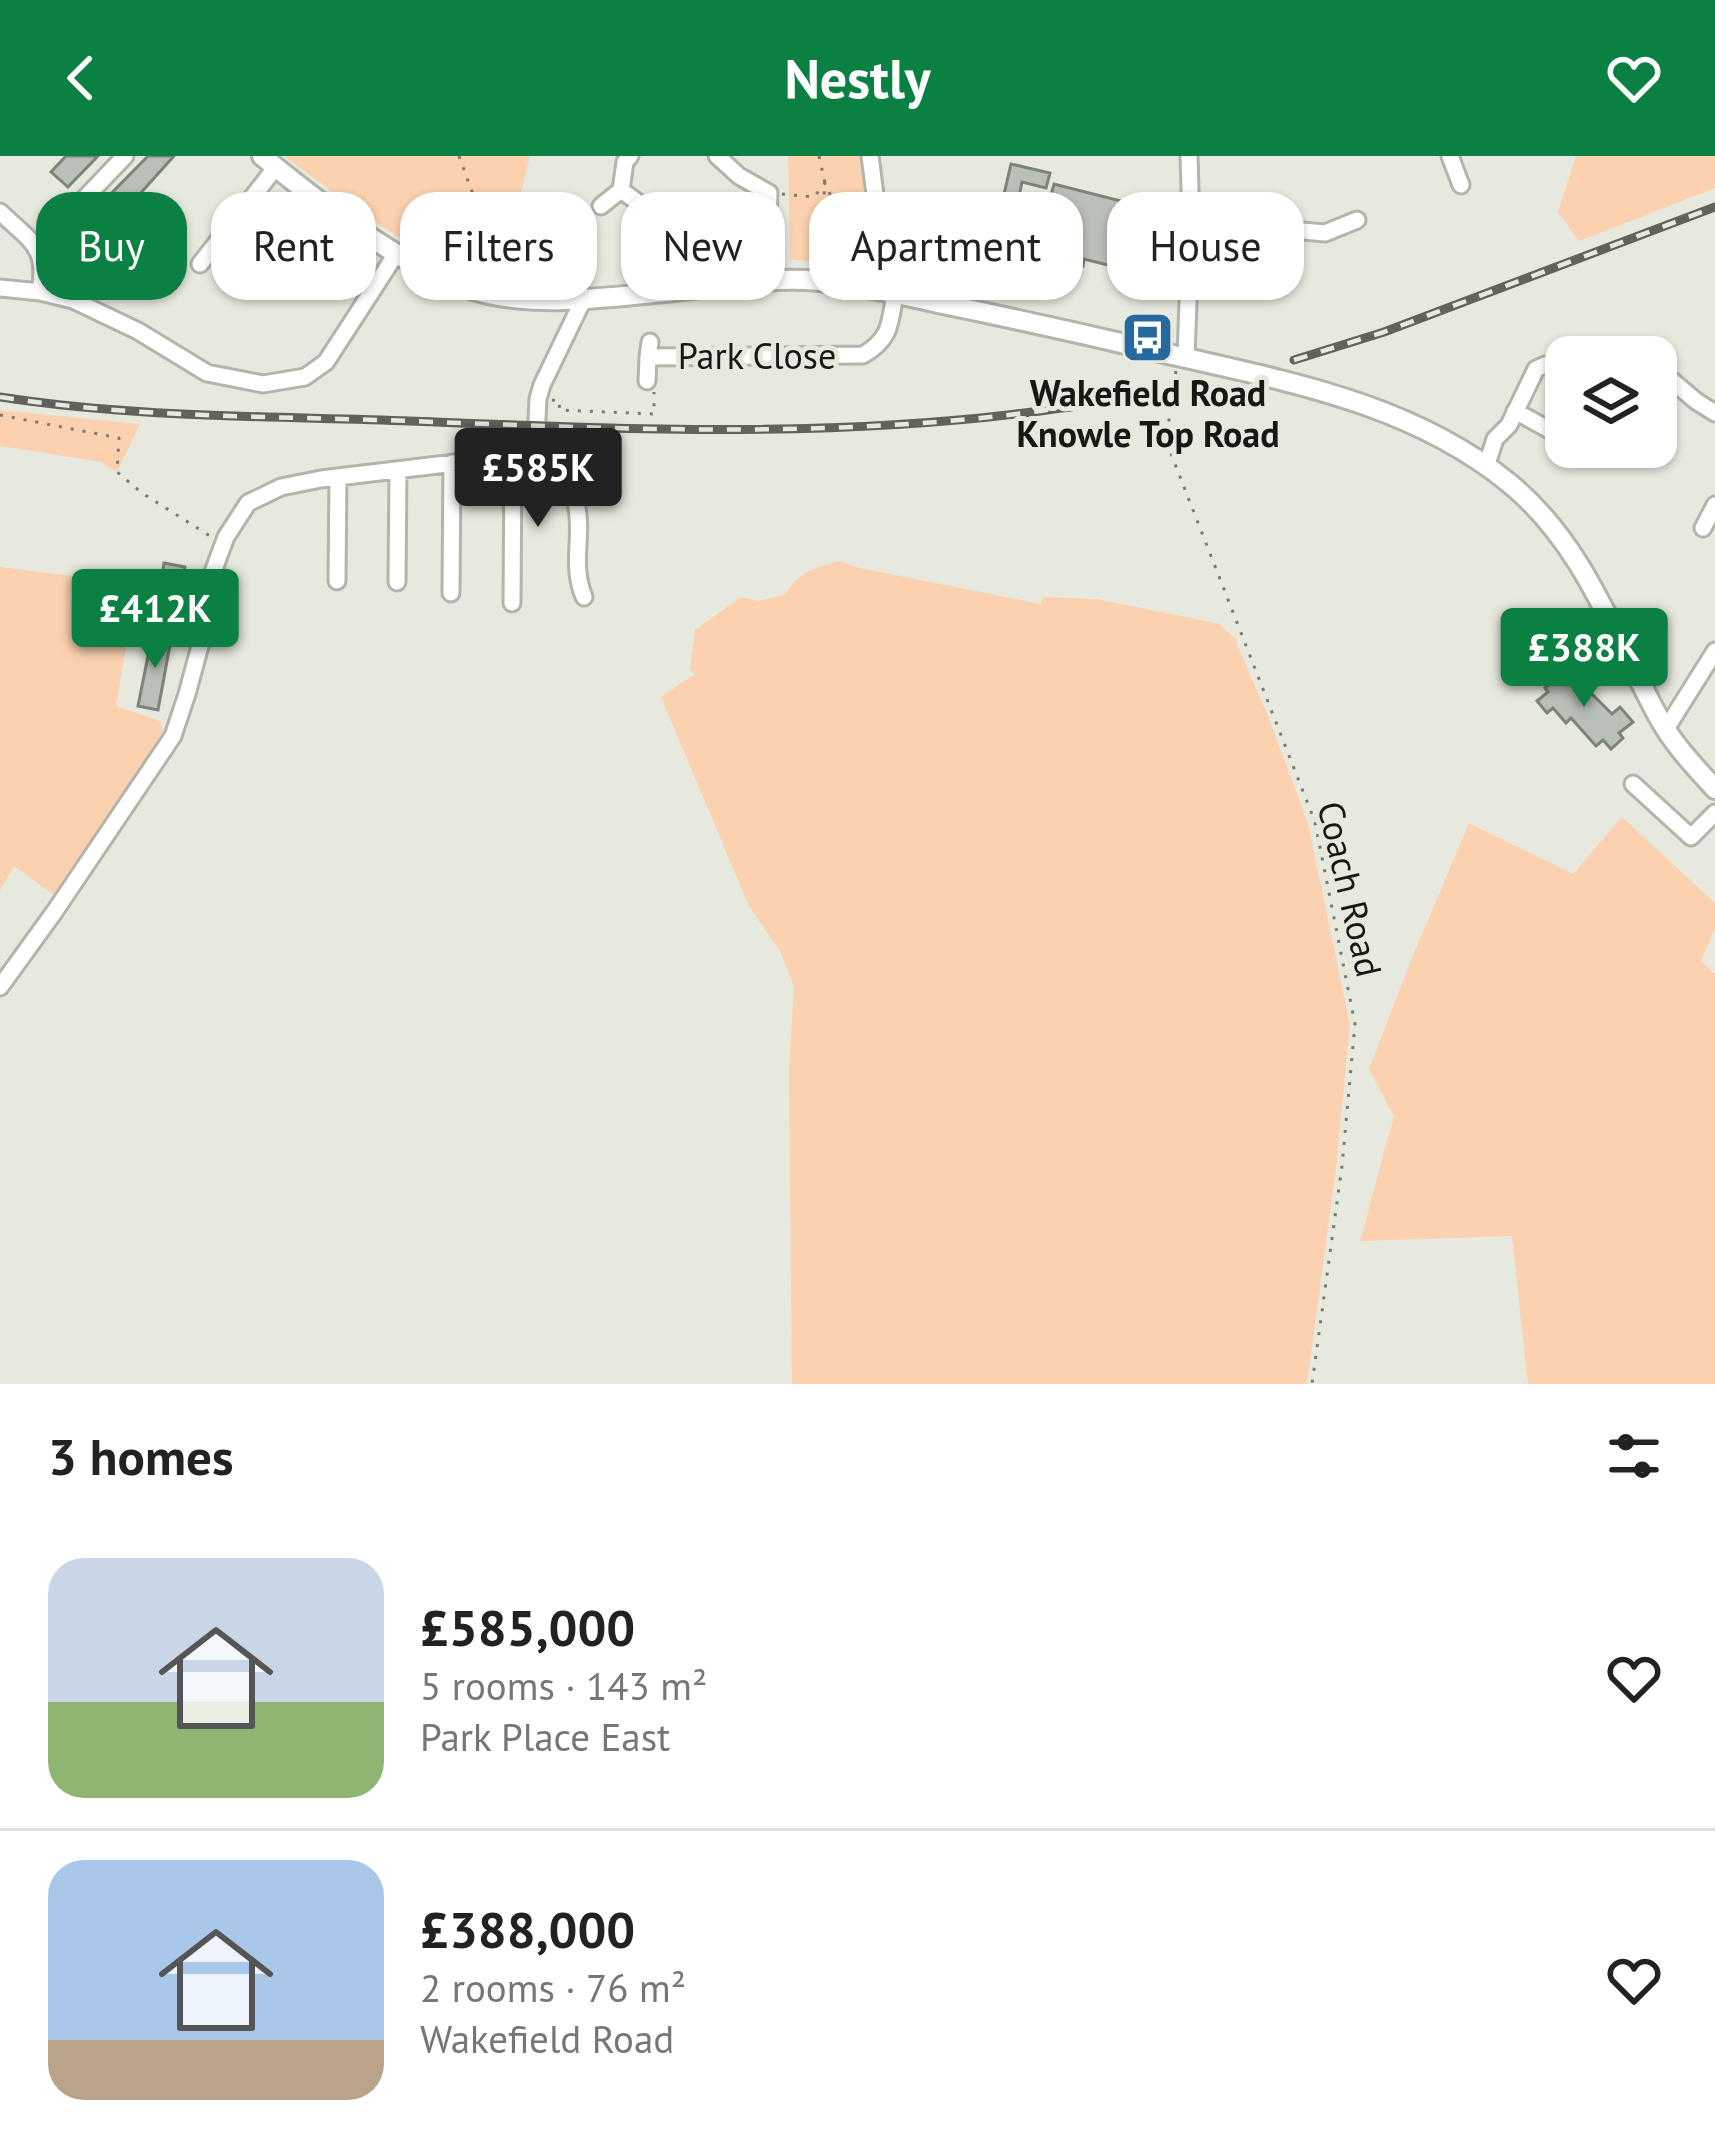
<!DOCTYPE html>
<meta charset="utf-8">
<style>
body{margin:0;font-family:"PT Sans",sans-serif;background:#f6f6f6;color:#222;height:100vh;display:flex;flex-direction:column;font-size:45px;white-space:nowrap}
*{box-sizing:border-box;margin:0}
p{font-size:39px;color:#767676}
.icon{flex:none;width:66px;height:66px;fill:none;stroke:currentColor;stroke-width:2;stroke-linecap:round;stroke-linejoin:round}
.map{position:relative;height:1228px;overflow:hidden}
.panel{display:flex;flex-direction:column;background:#fff;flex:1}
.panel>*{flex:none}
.banner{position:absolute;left:36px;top:36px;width:1644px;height:108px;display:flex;gap:24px}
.fabs{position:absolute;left:1545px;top:180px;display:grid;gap:24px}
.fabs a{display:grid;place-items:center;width:132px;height:132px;border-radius:24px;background:#fff;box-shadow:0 3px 9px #0004;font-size:60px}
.price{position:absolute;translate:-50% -102px;padding:0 27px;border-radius:12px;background:#0b8043;color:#fff;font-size:39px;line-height:78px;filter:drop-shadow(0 3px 6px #0008)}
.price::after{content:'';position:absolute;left:50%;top:72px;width:36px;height:27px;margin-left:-18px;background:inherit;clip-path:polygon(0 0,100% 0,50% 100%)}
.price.on{background:#222;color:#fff}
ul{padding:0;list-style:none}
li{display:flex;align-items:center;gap:36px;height:300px;padding:0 48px}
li+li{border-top:3px solid #e0e0e0}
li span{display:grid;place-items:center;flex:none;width:336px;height:240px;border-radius:36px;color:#555}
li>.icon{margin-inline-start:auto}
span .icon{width:144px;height:144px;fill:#fffc;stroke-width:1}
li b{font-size:51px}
h2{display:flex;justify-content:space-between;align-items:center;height:144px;padding:0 48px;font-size:51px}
.pill{padding:0 42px;border-radius:36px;background:#fff;box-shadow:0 3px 9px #0004;font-size:42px;line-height:108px}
.pill.on{background:#0b8043;color:#fff}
header{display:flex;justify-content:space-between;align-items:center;height:156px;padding:0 48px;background:#0b8043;color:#fff;font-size:54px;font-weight:700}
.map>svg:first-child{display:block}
.green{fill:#fbd1af}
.building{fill:#b8c0b7;stroke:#7c837b;stroke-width:3}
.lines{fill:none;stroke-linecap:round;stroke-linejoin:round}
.minor-casing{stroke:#b3b4aa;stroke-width:21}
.major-casing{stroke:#b3b4aa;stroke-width:24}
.path{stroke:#797a73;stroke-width:3;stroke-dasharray:3 9;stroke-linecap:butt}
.minor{stroke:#fff;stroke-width:15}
.major{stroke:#fff;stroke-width:18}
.rail-casing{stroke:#61625b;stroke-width:9}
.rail{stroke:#e8e9de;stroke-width:4.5;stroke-dasharray:14;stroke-linecap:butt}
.labels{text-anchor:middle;stroke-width:10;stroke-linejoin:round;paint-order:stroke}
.street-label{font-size:36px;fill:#171814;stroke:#e8e9de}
.poi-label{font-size:36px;font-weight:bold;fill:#171814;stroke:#e8e9de}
</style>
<header><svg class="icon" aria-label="back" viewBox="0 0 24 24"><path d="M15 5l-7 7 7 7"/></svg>Nestly<svg class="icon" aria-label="heart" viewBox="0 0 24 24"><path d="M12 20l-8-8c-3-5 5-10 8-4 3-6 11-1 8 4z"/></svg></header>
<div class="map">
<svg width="1715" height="1228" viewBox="0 0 1715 1228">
<rect width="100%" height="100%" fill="#e8e9de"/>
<path class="green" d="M 284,0 L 530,0 L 504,105 L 518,129 C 502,125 486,123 471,117 C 402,91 343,43 284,0 Z
M 788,0 L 860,0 L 871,82 L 860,101 L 819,107 L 790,103 Z
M 1576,0 L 1715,0 L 1715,32 L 1579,85 L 1558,56 Z
M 0,254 L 140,268 L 117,316 L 101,306 L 0,290 Z
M 840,405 L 855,411 L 1041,448 L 1043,441 L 1097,443 L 1220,468 L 1235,483 L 1272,570 L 1308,668 L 1350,869 L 1336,1012 L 1307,1228 L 792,1228 L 789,915 L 794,831 L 781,797 L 749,750 L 661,541 L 695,518 L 690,514 L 695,474 L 741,441 L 758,445 L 785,439 C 800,415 814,412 840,405 Z
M 0,411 L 72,420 L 70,444 L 130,467 L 116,550 L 160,565 L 165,581 L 54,739 L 14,710 L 0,734 Z
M 1622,661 L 1715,747 L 1715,773 L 1701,805 L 1715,818 L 1715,1228 L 1528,1228 L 1512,1080 L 1360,1085 L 1394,960 L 1369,913 L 1412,802 L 1469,667 L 1573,718 Z"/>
<path class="building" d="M 66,0 L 98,0 L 68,31 L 51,16 Z
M 148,0 L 174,0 L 110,71 L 94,55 Z
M 1011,8 L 1050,17 L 1046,32 L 1022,26 L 1016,55 L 1045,62 L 1054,28 L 1121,45 L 1116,65 L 1126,67 L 1123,78 L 1132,80 L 1130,87 L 1142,90 L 1134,123 L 1122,120 L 1124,113 L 1084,103 L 1083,110 L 1067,106 L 1069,101 L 1030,91 L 1027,100 L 1012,97 L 1016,78 L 996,73 Z
M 164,407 L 185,411 L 178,453 L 158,450 Z
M 153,475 L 172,478 L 158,554 L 138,550 Z
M 1567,513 L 1612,558 L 1620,551 L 1633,566 L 1619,577 L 1623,582 L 1611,593 L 1603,584 L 1596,590 L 1571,562 L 1566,567 L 1553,552 L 1547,557 L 1537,545 L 1548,536 L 1545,532 Z"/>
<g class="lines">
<defs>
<path id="minor" d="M 717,0 L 739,20 L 769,37 L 766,124
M 870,0 L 882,92 L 875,134
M 1450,0 L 1461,29
M 621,34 L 655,59
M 83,44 L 125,0
M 1133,49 L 1191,60
M 601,50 L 621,34 L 625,6 L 630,0
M 0,56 C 31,86 48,90 40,136
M 1191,65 L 1325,77 L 1357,64
M 880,75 L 948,76
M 200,108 L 276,11
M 0,132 L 40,136 L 73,144 L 138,175 L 207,217 L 263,228 L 305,221 L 326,206 L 396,98
M 650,186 L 648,201 L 863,199 C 891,183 890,167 895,137
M 1186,201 L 1191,65 L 1189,0
M 1656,211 L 1696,245 L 1715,257
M 647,225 L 648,201
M 1515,255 L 1566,283
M 536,283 C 551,303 570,322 576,347 C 584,379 570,407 584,441
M 1581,291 L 1590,294 L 1594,291
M 1486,311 L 1495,283 L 1509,269 L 1536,213 L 1545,209 L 1566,208
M 1703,372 L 1715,349
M 337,425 L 338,321
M 397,426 L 398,314
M 451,437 L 452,307
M 512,447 L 513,300
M 1591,523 L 1623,490
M 1666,573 L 1715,495
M 1633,628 L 1691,681 L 1715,657
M 0,831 L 55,755 L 173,580 L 187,538 L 200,490 L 204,440 L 226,381 L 248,347 L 281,331 L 321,323 L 513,300 L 536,283 L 538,243 L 542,229 L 584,142"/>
<path id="major" d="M 262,0 C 319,47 421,126 493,139 C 550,150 609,141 665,136 C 716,131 768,120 819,125 C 860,129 902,139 943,148 C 1011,162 1079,177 1147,193 C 1273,223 1406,243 1509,327 C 1584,388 1614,480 1659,562 C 1673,588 1696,612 1715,633"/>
</defs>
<use href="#minor" class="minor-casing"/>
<use href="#major" class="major-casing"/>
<path class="path" d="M 459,0 L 498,107 L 509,126
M 819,0 L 825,27 L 819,111
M 782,38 L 814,41 L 825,27 L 862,110
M 1176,215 L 1166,285 L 1315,666 L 1355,868 L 1342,1010 L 1312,1228
M 552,244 L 560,245 L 559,254 L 654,258 L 654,236
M 0,259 L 119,282 L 117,316 L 142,337 L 210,380"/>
<use href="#minor" class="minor"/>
<use href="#major" class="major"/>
<defs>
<path id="rail" d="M 1294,204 L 1384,176 L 1715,51
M 0,241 C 136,262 273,260 410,265 C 620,273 831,283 1040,255 C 1082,249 1125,246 1166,236"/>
</defs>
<use href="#rail" class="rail-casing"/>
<use href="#rail" class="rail"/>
</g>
<defs>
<symbol id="bus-square" viewBox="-11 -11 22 22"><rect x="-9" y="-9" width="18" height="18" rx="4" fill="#26699e" stroke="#e8e9de"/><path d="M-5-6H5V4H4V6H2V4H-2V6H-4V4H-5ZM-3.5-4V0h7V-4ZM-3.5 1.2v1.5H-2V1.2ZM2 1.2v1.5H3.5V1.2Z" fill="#fff"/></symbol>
</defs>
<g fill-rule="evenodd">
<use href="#bus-square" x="1118" y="152" width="59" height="59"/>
</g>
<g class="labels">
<g class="street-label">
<text x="757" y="213">Park Close</text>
<text transform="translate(1350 733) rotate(77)" y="13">Coach Road</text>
</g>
<g class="poi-label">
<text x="1148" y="250">Wakefield Road<tspan x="1148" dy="41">Knowle Top Road</tspan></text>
</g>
</g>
</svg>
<div class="fabs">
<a><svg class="icon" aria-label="layers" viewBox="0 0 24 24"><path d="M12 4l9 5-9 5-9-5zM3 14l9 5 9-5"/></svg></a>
</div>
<b class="price on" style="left:538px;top:374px">£585K</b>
<b class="price" style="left:155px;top:515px">£412K</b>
<b class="price" style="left:1584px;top:554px">£388K</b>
<div class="banner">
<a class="pill on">Buy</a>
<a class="pill">Rent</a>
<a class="pill">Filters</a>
<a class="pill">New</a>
<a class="pill">Apartment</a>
<a class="pill">House</a>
</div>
</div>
<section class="panel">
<h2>3 homes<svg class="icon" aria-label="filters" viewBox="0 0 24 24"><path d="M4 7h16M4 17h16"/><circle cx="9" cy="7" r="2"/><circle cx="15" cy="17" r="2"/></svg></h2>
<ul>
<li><span style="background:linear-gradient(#c9d6e8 60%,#8fb573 0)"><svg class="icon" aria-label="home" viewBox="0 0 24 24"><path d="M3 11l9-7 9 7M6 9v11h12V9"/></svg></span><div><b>£585,000</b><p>5 rooms · 143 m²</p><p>Park Place East</p></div><svg class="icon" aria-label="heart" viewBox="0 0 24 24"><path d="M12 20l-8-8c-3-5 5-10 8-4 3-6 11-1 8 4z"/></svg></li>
<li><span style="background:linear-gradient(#a9c7e8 75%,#b9a48a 0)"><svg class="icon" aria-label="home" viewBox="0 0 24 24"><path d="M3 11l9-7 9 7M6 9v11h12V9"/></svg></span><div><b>£388,000</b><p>2 rooms · 76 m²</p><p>Wakefield Road</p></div><svg class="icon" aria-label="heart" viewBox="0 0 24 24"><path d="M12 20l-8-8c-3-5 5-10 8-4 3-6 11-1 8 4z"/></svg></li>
</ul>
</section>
